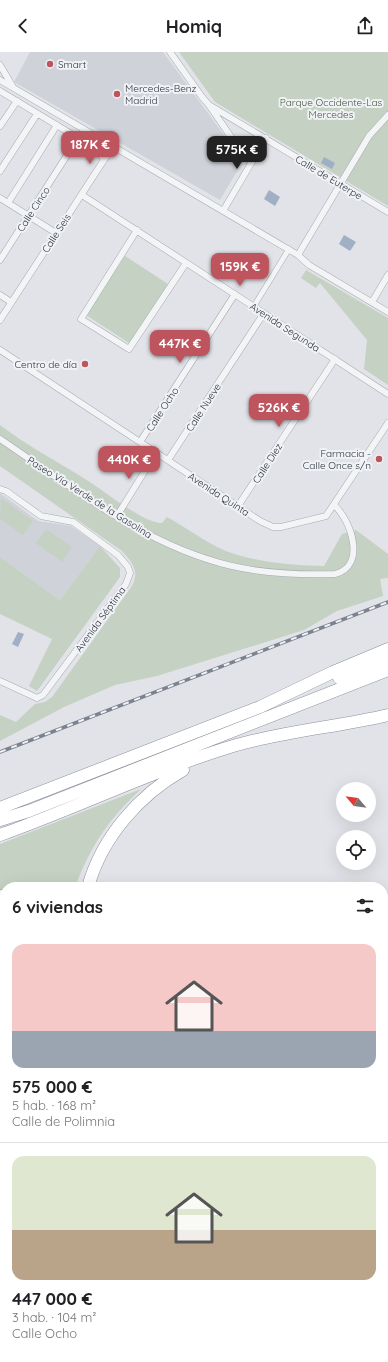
<!DOCTYPE html>
<html lang="es">
<meta charset="utf-8">
<style>
body{margin:0;font-family:Quicksand,sans-serif;background:#f2f2f2;color:#202124;height:100vh;display:flex;flex-direction:column;font-size:15px;white-space:nowrap}
*{box-sizing:border-box;margin:0}
p{font-size:13px;color:#757577}
.icon{flex:none;width:22px;height:22px;fill:none;stroke:currentColor;stroke-width:2;stroke-linecap:round;stroke-linejoin:round}
.map{position:relative;flex:1;overflow:hidden}
.sheet{position:absolute;left:0px;top:830px;width:388px;height:480px;display:flex;flex-direction:column;background:#fff;border-radius:16px 16px 0 0;box-shadow:0 4px 16px #0002}
.sheet>*{flex:none}
.needle{width:26px;rotate:299deg}
.fabs{position:absolute;left:336px;top:730px;display:grid;gap:8px}
.fabs a{display:grid;place-items:center;width:40px;height:40px;border-radius:50%;background:#fff;box-shadow:0 4px 16px #0002;font-size:20px}
.price{position:absolute;translate:-50% -34px;padding:0 9px;border-radius:8px;background:#be545e;color:#fff;font-size:13px;line-height:26px;filter:drop-shadow(0 1px 2px #0008)}
.price::after{content:'';position:absolute;left:50%;top:24px;width:12px;height:9px;margin-left:-6px;background:inherit;clip-path:polygon(0 0,100% 0,50% 100%)}
.price.current{background:#222;color:#fff}
ul{padding:0;list-style:none}
li{display:grid;align-content:center;gap:8px;height:212px;padding:0 12px}
li+li{border-top:1px solid #e0e0e0}
li span{display:grid;place-items:center;height:124px;border-radius:12px;color:#555}
li>.icon{margin-inline-start:auto}
span .icon{width:72px;height:72px;fill:#fffc;stroke-width:1}
li b{font-size:17px}
h2{display:flex;justify-content:space-between;align-items:center;height:48px;padding:0 12px;font-size:17px}
header{display:flex;justify-content:space-between;align-items:center;height:52px;padding:0 12px;background:#fff;font-size:18px;font-weight:700}
.map>svg:first-child{display:block}
.built{fill:#cfd2d9}
.green{fill:#c5d1c3}
.water{fill:#a0afc4}
.lines{fill:none;stroke-linecap:round;stroke-linejoin:round}
.pedestrian-casing{stroke:#a7aab1;stroke-width:6}
.minor-casing{stroke:#a7aab1;stroke-width:7}
.primary-casing{stroke:#a1a7b2;stroke-width:11}
.motorway-casing{stroke:#8a909d;stroke-width:13}
.pedestrian{stroke:#f3f4f6;stroke-width:5}
.minor{stroke:#f3f4f6;stroke-width:6}
.primary{stroke:#fff;stroke-width:10}
.motorway{stroke:#fff;stroke-width:12}
.rail-casing{stroke:#7c828f;stroke-width:3.5}
.rail{stroke:#f0f2f5;stroke-width:2;stroke-dasharray:6;stroke-linecap:butt}
.poi-dot{fill:#be545e;stroke:#f0f2f5;stroke-width:1.5}
.labels{text-anchor:middle;stroke-width:4;stroke-linejoin:round;paint-order:stroke}
.poi-label{font-size:10px;fill:#2b313d;stroke:#f0f2f5;text-anchor:start}
.park-label{font-size:10px;fill:#3e573a;stroke:#f0f2f5}
.street-label{font-size:10px;fill:#2b313d;stroke:#f0f2f5}
</style>
<header><svg class="icon" aria-label="back" viewBox="0 0 24 24"><path d="M15 5l-7 7 7 7"/></svg>Homiq<svg class="icon" aria-label="share" viewBox="0 0 24 24"><path d="M12 15V3M7 8l5-5 5 5M5 13v7h14v-7"/></svg></header>
<div class="map">
<svg width="388" height="1310" viewBox="0 0 388 1310">
<rect width="100%" height="100%" fill="#e1e3e8"/>
<path class="built" d="M 30,0 L 163,0 L 243,109 L 220,148 L 14,30 Z
M 0,441 L 38,469 L 71,474 L 100,494 L 60,548 L 0,505 Z
M 0,1029 L 5,1029 L 5,1305 L 383,1305 L 383,1068 L 388,1069 L 388,1310 L 0,1310 Z"/>
<path class="green" d="M 179,0 L 388,0 L 388,154 L 215,50 Z
M 125,204 L 168,232 L 129,291 L 86,263 Z
M 306,218 L 388,266 L 388,333 L 364,317 L 367,288 L 320,231 L 316,236 L 301,226 Z
M 0,373 C 27,394 57,409 85,427 C 102,437 144,472 162,471 L 167,465 C 187,476 205,490 226,499 C 254,510 294,514 324,514 L 342,482 L 356,478 L 388,502 L 388,526 L 380,527 L 383,544 L 337,559 L 304,578 L 157,624 L 115,633 L 64,655 L 0,689 L 0,663 L 16,670 L 35,652 L 45,650 L 52,645 L 132,534 C 140,519 132,510 122,499 L 0,414 Z
M 1,446 L 33,469 L 23,483 L 0,467 Z
M 46,477 L 72,495 L 62,510 L 36,491 Z
M 100,494 L 120,516 L 120,525 L 37,639 L 29,634 L 52,587 L 0,562 L 0,505 L 60,548 Z
M 141,737 C 107,769 92,792 75,835 L 5,835 L 5,841 L 0,838 L 0,792 Z
M 0,854 L 5,857 L 5,971 L 0,973 Z
M 5,988 L 5,1006 L 0,1006 L 0,989 Z
M 383,1012 L 388,1014 L 388,1037 L 383,1036 Z"/>
<path class="water" d="M 324,105 L 335,111 L 332,117 L 321,111 Z
M 269,138 L 280,145 L 275,154 L 264,147 Z
M 344,183 L 356,190 L 350,199 L 339,192 Z
M 18,580 L 24,582 L 18,595 L 12,592 Z"/>
<g class="lines">
<defs>
<path id="pedestrian" d="M 254,254 L 289,197"/>
<path id="minor" d="M 170,0 L 202,45 L 209,53 L 242,101 L 251,110
M 0,13 L 13,35
M 0,28 L 298,203 L 309,213 L 388,260
M 0,39 L 98,98 L 104,108
M 209,53 L 388,160
M 0,74 L 17,49
M 0,119 L 37,62
M 82,143 L 388,342
M 0,146 L 56,181
M 8,151 L 57,73
M 223,159 L 266,86
M 137,178 L 81,267 L 129,297 L 186,211
M 298,203 L 369,84 L 388,63
M 0,208 L 78,86
M 0,243 L 11,250
M 372,250 L 388,223
M 0,268 L 113,94
M 0,298 L 260,469 L 273,475 L 281,475 L 326,464 L 388,371
M 0,387 C 71,435 148,495 232,514 C 266,522 300,523 335,522 C 367,514 351,468 334,453
M 140,390 L 235,242
M 168,408 L 264,261
M 0,437 L 6,439 L 41,464 L 73,470 L 118,503 L 128,515 L 130,521 L 126,532 L 43,643 L 37,646 L 0,629
M 238,454 L 335,307
M 117,464 L 156,401
M 0,987 L 5,986
M 0,1019 L 5,1019"/>
<path id="primary" d="M 383,1050 L 388,1051
M 383,1059 L 388,1060"/>
<path id="motorway" d="M 339,626 L 388,607
M 0,756 L 260,655 L 333,620 L 388,597
M 0,768 L 29,759 L 388,618
M 0,783 C 78,755 154,718 233,694 C 284,679 337,675 388,663
M 88,835 C 102,785 139,743 183,718
M 0,844 L 5,847
M 0,1012 L 5,1012"/>
</defs>
<use href="#pedestrian" class="pedestrian-casing"/>
<use href="#minor" class="minor-casing"/>
<use href="#primary" class="primary-casing"/>
<use href="#motorway" class="motorway-casing"/>
<use href="#pedestrian" class="pedestrian"/>
<use href="#minor" class="minor"/>
<use href="#primary" class="primary"/>
<use href="#motorway" class="motorway"/>
<defs>
<path id="rail" d="M 0,700 L 388,550"/>
</defs>
<use href="#rail" class="rail-casing"/>
<use href="#rail" class="rail"/>
</g>
<g class="poi-dot">
<circle cx="50" cy="12" r="4"/>
<circle cx="117" cy="42" r="4"/>
<circle cx="85" cy="312" r="4"/>
<circle cx="379" cy="407" r="4"/>
</g>
<g class="labels">
<g class="poi-label">
<text x="58" y="16">Smart</text>
<text x="125" y="40">Mercedes-Benz<tspan x="125" dy="12">Madrid</tspan></text>
<text x="77" y="316" text-anchor="end">Centro de día</text>
<text x="371" y="405" text-anchor="end">Farmacia -<tspan x="371" dy="12">Calle Once s/n</tspan></text>
</g>
<g class="park-label">
<text x="331" y="54">Parque Occidente-Las<tspan x="331" dy="12">Mercedes</tspan></text>
</g>
<g class="street-label">
<text transform="translate(329 125) rotate(31)" y="4">Calle de Euterpe</text>
<text transform="translate(33 157) rotate(-57)" y="4">Calle Cinco</text>
<text transform="translate(56 181) rotate(-57)" y="4">Calle Seis</text>
<text transform="translate(285 275) rotate(33)" y="4">Avenida Segunda</text>
<text transform="translate(203 355) rotate(-57)" y="4">Calle Nueve</text>
<text transform="translate(162 357) rotate(-57)" y="4">Calle Ocho</text>
<text transform="translate(267 411) rotate(-57)" y="4">Calle Diez</text>
<text transform="translate(219 442) rotate(33)" y="4">Avenida Quinta</text>
<text transform="translate(90 445) rotate(32)" y="4">Paseo Vía Verde de la Gasolina</text>
<text transform="translate(100 567) rotate(-54)" y="4">Avenida Séptima</text>
</g>
</g>
</svg>
<div class="fabs">
<a><svg class="needle" viewBox="-14 -14 28 28"><path d="M0-13l5 13h-10z" fill="#e53935"/><path d="M0 13l5-13h-10z" fill="#757577"/></svg></a>
<a><svg class="icon" aria-label="locate" viewBox="0 0 24 24"><circle cx="12" cy="12" r="6"/><path d="M12 2v4M12 18v4M2 12h4M18 12h4"/></svg></a>
</div>
<b class="price" style="left:90px;top:113px">187K €</b>
<b class="price current" style="left:237px;top:118px">575K €</b>
<b class="price" style="left:240px;top:235px">159K €</b>
<b class="price" style="left:180px;top:312px">447K €</b>
<b class="price" style="left:279px;top:376px">526K €</b>
<b class="price" style="left:129px;top:428px">440K €</b>
<section class="sheet">
<h2>6 viviendas<svg class="icon" aria-label="filters" viewBox="0 0 24 24"><path d="M4 7h16M4 17h16"/><circle cx="9" cy="7" r="2"/><circle cx="15" cy="17" r="2"/></svg></h2>
<ul>
<li><span style="background:linear-gradient(#f6c9c9 70%,#9aa5b1 0)"><svg class="icon" aria-label="home" viewBox="0 0 24 24"><path d="M3 11l9-7 9 7M6 9v11h12V9"/></svg></span><div><b>575 000 €</b><p>5 hab. · 168 m²</p><p>Calle de Polimnia</p></div></li>
<li><span style="background:linear-gradient(#dfe7d0 60%,#b9a48a 0)"><svg class="icon" aria-label="home" viewBox="0 0 24 24"><path d="M3 11l9-7 9 7M6 9v11h12V9"/></svg></span><div><b>447 000 €</b><p>3 hab. · 104 m²</p><p>Calle Ocho</p></div></li>
</ul>
</section>
</div>
